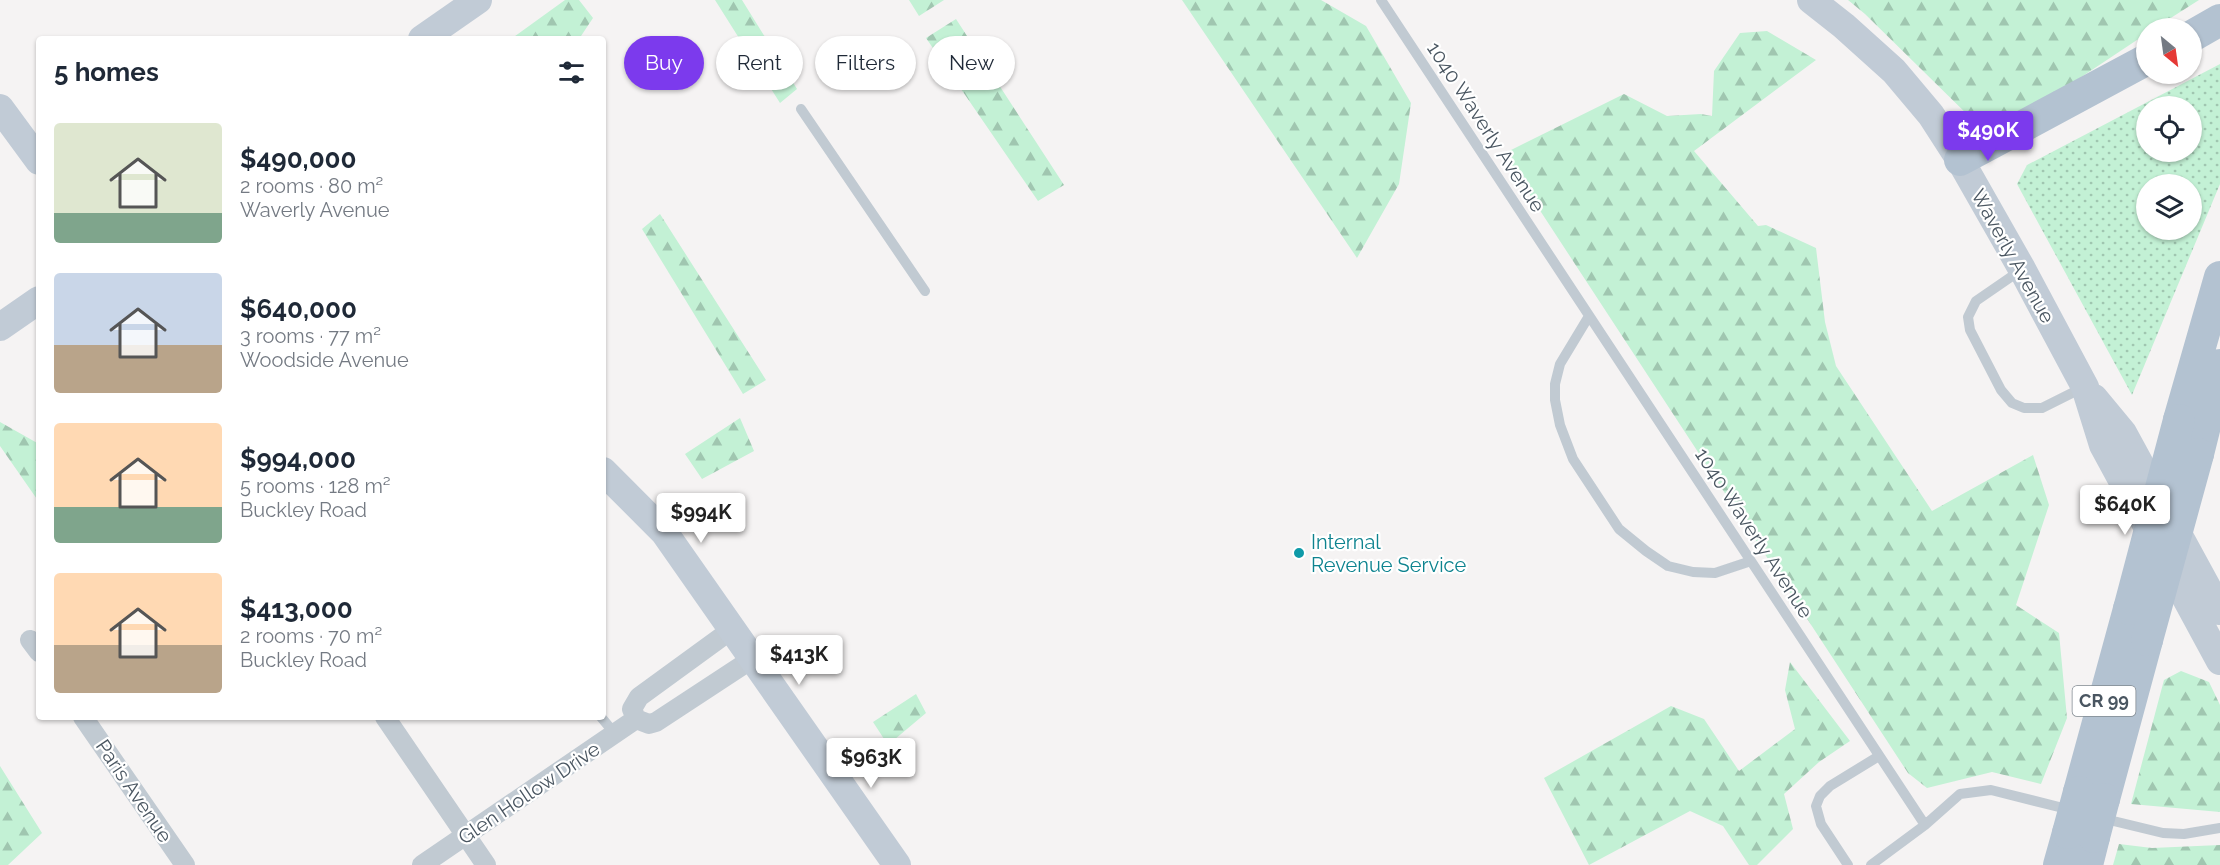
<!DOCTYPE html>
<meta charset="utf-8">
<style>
body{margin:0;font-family:Raleway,sans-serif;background:#f6f6f7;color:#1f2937;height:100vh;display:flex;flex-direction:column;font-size:22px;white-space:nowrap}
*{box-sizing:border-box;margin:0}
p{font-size:20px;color:#747a83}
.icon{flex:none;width:33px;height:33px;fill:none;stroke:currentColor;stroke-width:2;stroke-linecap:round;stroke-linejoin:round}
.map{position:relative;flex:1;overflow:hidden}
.sheet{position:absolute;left:36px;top:36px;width:570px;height:684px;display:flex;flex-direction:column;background:#fff;border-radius:6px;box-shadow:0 2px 4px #0004}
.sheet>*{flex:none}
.guide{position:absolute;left:624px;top:36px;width:570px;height:54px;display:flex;gap:12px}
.needle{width:39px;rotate:151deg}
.buttons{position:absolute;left:2136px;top:18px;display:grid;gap:12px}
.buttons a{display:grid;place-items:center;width:66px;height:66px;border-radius:50%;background:#fff;box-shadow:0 2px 4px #0004;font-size:30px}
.price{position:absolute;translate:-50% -51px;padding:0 14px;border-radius:6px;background:#fff;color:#222;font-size:20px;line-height:39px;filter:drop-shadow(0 2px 3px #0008)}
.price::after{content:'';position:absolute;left:50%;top:36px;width:18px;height:14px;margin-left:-9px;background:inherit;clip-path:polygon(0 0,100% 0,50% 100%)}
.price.current{background:#7c3aed;color:#fff}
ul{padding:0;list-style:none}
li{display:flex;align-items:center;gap:18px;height:150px;padding:0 18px}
li span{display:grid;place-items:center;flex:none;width:168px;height:120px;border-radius:6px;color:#555}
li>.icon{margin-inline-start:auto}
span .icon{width:72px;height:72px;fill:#fffc;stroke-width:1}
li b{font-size:26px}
h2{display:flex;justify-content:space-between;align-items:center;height:72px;padding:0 18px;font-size:26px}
.tag{padding:0 21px;border-radius:27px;background:#fff;box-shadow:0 2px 4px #0004;font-size:21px;line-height:54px}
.tag.current{background:#7c3aed;color:#fff}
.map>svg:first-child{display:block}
.grass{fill:url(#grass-dots);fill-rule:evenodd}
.forest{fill:url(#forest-firs)}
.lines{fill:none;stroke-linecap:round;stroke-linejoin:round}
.lane{stroke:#c1cad2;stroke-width:10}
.street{stroke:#c1cad2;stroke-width:20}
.secondary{stroke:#c1cbd6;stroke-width:28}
.primary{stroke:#b3c2d1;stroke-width:32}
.primary-bridge{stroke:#b3c2d1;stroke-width:32}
.culture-dot{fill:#0f9aa8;stroke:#fff;stroke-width:2}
.labels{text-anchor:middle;stroke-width:4.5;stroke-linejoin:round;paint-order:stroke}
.shield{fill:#fff;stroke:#808990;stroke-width:1.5}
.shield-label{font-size:18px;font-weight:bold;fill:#4a5661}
.street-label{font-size:20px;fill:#4a5661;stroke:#fff}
.culture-label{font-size:20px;fill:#0d838f;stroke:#fff;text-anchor:start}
</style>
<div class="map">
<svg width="2220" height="865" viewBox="0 0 2220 865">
<defs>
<pattern id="grass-dots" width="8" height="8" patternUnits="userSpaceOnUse" patternTransform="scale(1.5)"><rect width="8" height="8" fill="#c3f1d5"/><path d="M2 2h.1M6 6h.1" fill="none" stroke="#a0c6b0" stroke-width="1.8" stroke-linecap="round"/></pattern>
<pattern id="forest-firs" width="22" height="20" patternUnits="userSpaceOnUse" patternTransform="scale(1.5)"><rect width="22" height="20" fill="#c3f1d5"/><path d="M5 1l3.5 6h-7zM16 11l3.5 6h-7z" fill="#a0c6b0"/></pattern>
</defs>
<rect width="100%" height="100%" fill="#f5f3f3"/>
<path class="grass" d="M 2220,64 L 2220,184 L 2132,395 L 2017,184 L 2027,165 ZM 2146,106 L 2192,106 L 2192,152 L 2146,152 ZM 2146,184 L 2192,184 L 2192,230 L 2146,230 Z"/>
<path class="forest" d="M 565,0 L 579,0 L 593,18 L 579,39 L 511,39 Z
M 715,0 L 742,0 L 797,89 L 780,103 Z
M 909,0 L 944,0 L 919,16 Z
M 1182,0 L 1321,0 L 1366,26 L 1411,103 L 1399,184 L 1357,258 Z
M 1848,0 L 2199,0 L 2155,28 L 2146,28 L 2146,34 L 2006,127 L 1976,123 L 1865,14 Z
M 956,19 L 1064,185 L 1038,201 L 926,38 Z
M 1767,31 L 1816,60 L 1694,151 L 1758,226 L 1766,225 L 1816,248 L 1825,322 L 1836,366 L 1932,511 L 2033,455 L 2049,505 L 2016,605 L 2059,633 L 2067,718 L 2041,784 L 1992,772 L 1927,788 L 1908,773 L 1503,154 L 1624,94 L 1667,116 L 1701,114 L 1712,116 L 1714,71 L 1740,33 Z
M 660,214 L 766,380 L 743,394 L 642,229 Z
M 740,418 L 754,451 L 702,479 L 685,454 Z
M 0,422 L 39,444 L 39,502 L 0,446 Z
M 1790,662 L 1850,741 L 1819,762 L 1784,794 L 1793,829 L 1757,865 L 1749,865 L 1723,826 L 1690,811 L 1589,865 L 1544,778 L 1671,706 L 1704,719 L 1739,771 L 1795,729 L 1785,690 Z
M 2181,671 L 2209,682 L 2220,705 L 2220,812 L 2131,804 L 2164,680 Z
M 916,694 L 926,713 L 888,745 L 873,722 Z
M 0,766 L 42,833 L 8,865 L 0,865 Z
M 2119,844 L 2152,848 L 2220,845 L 2220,865 L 2113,865 Z"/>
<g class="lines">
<path class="lane" d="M 1381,0 L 1925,825
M 801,109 L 925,291
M 2021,270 L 1976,301 L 1968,317 L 1970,330 L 2001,390 L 2012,403 L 2024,408 L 2042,408 L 2084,387
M 1589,316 L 1560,364 L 1555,384 L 1555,400 L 1560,425 L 1573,459 L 1619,529 L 1646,551 L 1668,566 L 1693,572 L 1715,573 L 1751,561
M 601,717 L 615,734
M 2101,818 L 2163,833 L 2184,834 L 2220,828
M 1848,865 L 1821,824 L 1816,806 L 1820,796 L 1830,786 L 1879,756
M 1871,865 L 1925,825 L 1960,794 L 1991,790 L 2071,810"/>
<path class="street" d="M 731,630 L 639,697 L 632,709 L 636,719 L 649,724 L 656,722 L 752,659
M 30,640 L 39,652
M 83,717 L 185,865
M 385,717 L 486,865
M 422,865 L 636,719"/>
<path class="secondary" d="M 1811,0 L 1844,26 L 1894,71 L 1931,115 L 1960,160 L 2022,269 L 2085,387 L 2103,445 L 2220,661
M 422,39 L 478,0
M 0,108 L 39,161
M 0,327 L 39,300
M 2094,398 L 2123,433 L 2220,611
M 603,471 L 664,532 L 897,865"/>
<path class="primary" d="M 2192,36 L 2220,20
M 1960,160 L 2146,60
M 2179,420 L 2220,277
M 2198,454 L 2220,365
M 2079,792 L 2129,609
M 2104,799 L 2147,640
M 2059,865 L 2068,833
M 2087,865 L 2094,837"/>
<path class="primary-bridge" d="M 2129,609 L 2179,420
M 2147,640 L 2198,454
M 2068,833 L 2079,792
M 2094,837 L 2104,799"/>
</g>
<circle class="culture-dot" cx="1299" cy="553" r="6"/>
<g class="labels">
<rect class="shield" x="2072.5" y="686" width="63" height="30" rx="4.5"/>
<g class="shield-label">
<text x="2104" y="707">CR 99</text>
</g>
<g class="street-label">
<text transform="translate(1486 127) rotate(57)" y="7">1040 Waverly Avenue</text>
<text transform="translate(2013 256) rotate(61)" y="7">Waverly Avenue</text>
<text transform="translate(1754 533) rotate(57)" y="7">1040 Waverly Avenue</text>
<text transform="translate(134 791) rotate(56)" y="7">Paris Avenue</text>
<text transform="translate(529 793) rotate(-34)" y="7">Glen Hollow Drive</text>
</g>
<g class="culture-label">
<text x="1311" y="549">Internal<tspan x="1311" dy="23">Revenue Service</tspan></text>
</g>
</g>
</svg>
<div class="buttons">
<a><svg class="needle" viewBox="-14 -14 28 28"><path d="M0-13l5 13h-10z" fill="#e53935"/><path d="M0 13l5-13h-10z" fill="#747a83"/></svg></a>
<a><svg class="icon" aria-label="locate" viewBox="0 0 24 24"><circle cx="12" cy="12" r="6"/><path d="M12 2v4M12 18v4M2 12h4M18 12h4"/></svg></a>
<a><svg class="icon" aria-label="layers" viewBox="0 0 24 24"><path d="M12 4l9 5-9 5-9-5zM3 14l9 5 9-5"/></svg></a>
</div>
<b class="price current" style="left:1988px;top:162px">$490K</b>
<b class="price" style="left:2125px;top:536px">$640K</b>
<b class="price" style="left:701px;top:544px">$994K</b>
<b class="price" style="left:799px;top:686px">$413K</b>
<b class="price" style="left:871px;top:789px">$963K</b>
<div class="guide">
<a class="tag current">Buy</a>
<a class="tag">Rent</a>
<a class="tag">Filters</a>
<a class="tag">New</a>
</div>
<section class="sheet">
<h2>5 homes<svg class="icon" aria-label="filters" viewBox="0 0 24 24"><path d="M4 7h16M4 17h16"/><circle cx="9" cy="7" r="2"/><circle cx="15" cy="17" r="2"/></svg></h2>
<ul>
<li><span style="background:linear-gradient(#dfe7d0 75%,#7fa58c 0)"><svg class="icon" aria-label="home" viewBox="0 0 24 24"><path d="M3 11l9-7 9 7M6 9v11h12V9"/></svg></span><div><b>$490,000</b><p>2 rooms · 80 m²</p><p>Waverly Avenue</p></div></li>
<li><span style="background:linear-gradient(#c9d6e8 60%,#b9a48a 0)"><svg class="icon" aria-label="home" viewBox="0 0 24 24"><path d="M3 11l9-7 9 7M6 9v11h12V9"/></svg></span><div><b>$640,000</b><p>3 rooms · 77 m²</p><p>Woodside Avenue</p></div></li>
<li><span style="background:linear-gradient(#ffd9b3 70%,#7fa58c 0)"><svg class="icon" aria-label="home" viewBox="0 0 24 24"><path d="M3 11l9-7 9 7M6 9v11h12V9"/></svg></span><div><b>$994,000</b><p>5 rooms · 128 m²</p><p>Buckley Road</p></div></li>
<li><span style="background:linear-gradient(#ffd9b3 60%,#b9a48a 0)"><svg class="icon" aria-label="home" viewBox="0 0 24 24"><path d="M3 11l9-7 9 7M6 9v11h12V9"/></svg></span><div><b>$413,000</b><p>2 rooms · 70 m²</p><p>Buckley Road</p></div></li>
</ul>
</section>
</div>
